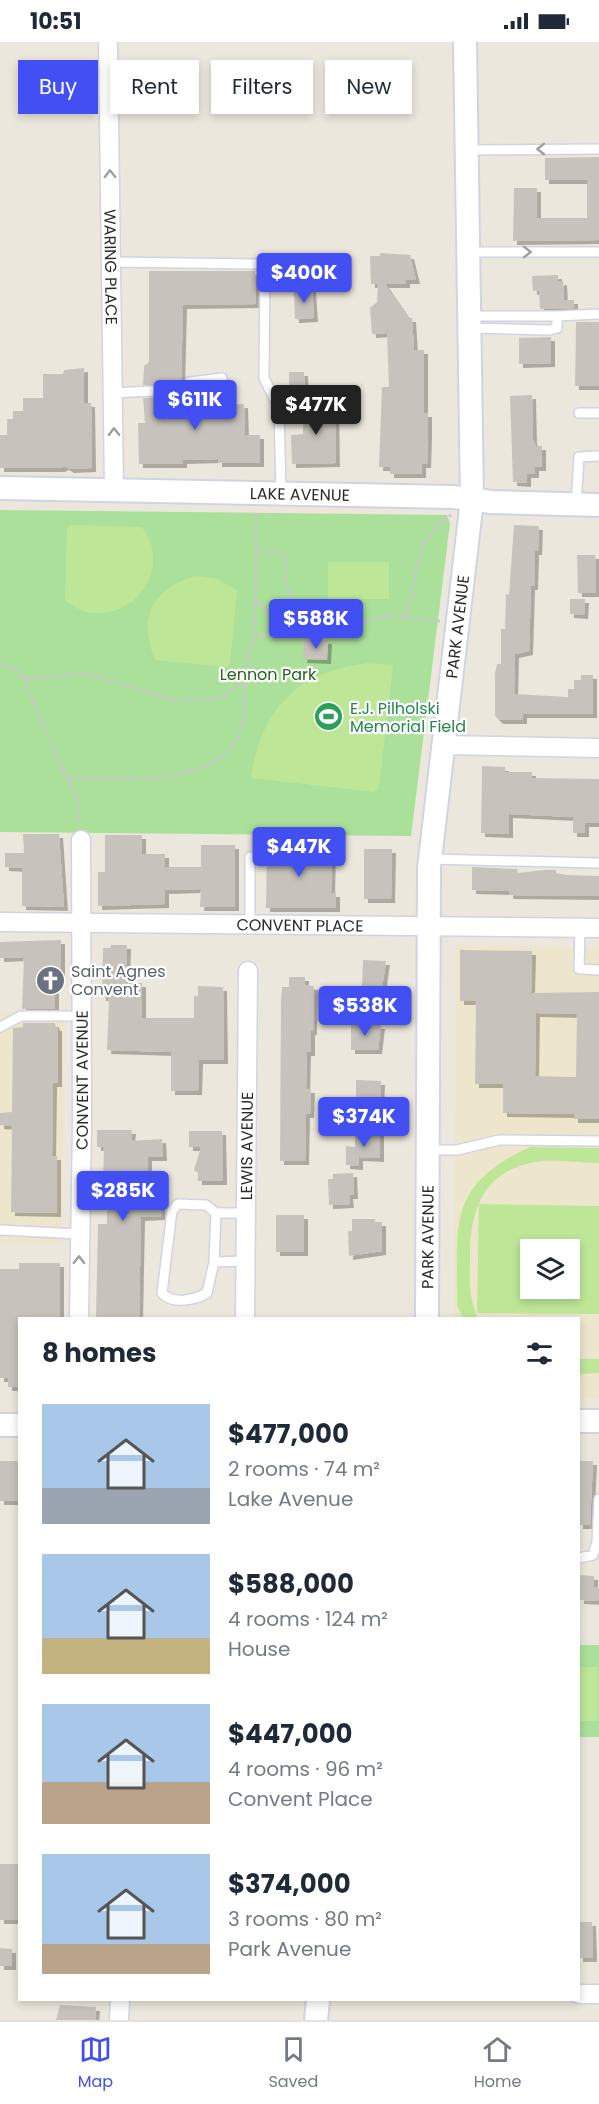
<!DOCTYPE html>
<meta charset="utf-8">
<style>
body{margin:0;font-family:Poppins,sans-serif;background:#f2f2f3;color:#1f2937;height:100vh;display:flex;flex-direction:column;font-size:22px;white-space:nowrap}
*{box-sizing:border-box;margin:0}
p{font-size:20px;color:#747a83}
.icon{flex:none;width:33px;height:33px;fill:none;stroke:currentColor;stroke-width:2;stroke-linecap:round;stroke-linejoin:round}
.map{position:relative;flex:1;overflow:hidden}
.drawer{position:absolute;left:18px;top:1275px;width:562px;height:684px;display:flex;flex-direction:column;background:#fff;border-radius:0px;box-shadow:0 3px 9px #0003}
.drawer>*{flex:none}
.top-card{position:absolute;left:18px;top:18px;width:564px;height:54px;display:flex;gap:12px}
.tools{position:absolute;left:520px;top:1197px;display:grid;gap:12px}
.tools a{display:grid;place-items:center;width:60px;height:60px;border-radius:0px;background:#fff;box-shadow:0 3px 9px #0003;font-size:30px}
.price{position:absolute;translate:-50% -51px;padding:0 14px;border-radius:6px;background:#4250f3;color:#fff;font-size:20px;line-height:39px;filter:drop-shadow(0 2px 3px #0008)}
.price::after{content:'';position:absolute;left:50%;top:36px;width:18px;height:14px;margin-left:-9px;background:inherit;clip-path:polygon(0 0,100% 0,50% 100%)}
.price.selected{background:#222;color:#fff}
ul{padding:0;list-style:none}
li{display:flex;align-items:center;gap:18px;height:150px;padding:0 24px}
li span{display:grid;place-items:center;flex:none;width:168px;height:120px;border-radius:0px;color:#555}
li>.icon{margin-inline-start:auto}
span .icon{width:72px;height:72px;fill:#fffc;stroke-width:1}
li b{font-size:26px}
h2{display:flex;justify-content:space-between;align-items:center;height:72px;padding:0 24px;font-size:26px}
.chip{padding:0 21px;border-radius:0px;background:#fff;box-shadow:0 3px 9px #0003;font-size:21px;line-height:54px}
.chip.selected{background:#4250f3;color:#fff}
.status{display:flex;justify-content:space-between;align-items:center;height:42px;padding:0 30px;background:#fff;direction:ltr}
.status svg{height:16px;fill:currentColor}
.tab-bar{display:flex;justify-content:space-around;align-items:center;height:84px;border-top:2px solid #e0e1e3;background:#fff;font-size:16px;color:#747a83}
.tab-bar a{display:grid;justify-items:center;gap:3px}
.tab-bar .selected{color:#4250f3}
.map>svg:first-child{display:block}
.education{fill:#ede6cc;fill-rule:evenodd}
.green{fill:#abe09b}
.pitch{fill:#bde797;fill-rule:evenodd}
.building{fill:#c7c3bc;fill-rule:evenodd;filter:url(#shadow)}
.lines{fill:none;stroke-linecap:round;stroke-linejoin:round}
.service-casing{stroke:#d2d3e2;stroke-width:12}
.minor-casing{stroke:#d2d3e2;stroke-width:21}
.tertiary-casing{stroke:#d2d3e2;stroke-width:26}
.path{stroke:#c8c8c8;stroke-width:3;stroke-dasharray:4.5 3;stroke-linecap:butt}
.service{stroke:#fff;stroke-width:9}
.minor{stroke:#fff;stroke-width:18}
.tertiary{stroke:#fff;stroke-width:22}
.oneway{stroke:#9f9f9f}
.labels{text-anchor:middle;stroke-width:4.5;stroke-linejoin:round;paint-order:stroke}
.street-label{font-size:16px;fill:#2a2a2a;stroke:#fff}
.park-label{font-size:16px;fill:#24641d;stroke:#fff}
.leisure-label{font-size:16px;fill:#27864d;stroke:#fff;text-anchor:start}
.worship-label{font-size:16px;fill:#5b616d;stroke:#fff;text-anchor:start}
</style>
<div class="status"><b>10:51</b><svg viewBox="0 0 49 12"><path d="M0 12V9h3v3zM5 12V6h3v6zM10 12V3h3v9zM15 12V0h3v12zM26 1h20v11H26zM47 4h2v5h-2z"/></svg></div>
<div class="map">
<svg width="599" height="1978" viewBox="0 0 599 1978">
<defs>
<filter id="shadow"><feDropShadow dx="4" dy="4" stdDeviation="0" flood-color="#0004"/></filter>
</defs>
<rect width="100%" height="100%" fill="#ece7dc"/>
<path class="education" d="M 457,904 L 599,905 L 599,1356 L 579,1356 L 579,1276 L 453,1276 ZM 531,1208 L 570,1208 L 570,1246 L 531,1246 Z
M 64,969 L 62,1202 L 0,1202 L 0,970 Z"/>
<path class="green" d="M 0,468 L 447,473 L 450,481 L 411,794 L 0,790 Z
M 579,1603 L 599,1603 L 599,1695 L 579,1695 Z"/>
<path class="pitch" d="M 71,483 L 142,485 C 146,491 151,499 152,506 C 160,545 124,578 86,570 C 79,568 71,562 65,559 L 67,486 Z
M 328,520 L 389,520 L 389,557 L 328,557 Z
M 196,534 L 218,537 L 237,549 L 230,621 L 227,625 L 155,618 C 138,575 151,547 196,534 Z
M 368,621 L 393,623 L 379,746 L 374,750 L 251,736 C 261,666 298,629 368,621 Z
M 530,1105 L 599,1106 L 599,1121 C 577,1121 551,1116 530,1121 C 482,1132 470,1170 470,1213 C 470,1234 468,1257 478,1276 L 463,1276 L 457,1264 C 458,1183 445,1144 530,1105 Z
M 479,1162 L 599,1164 L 599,1272 L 477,1271 ZM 531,1208 L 570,1208 L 570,1246 L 531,1246 Z
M 579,1317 L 599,1317 L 599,1331 L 579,1332 Z
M 579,1625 L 598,1625 L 598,1679 L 579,1679 Z"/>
<path class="building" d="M 599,115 L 599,198 L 513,199 L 514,146 L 537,146 L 537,176 L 587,176 L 587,138 L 545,138 L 545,116 Z
M 380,211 L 410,213 L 416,238 L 406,238 L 406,242 L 385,242 L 408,276 L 412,276 L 414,308 L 424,308 L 424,371 L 428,371 L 428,392 L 427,422 L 422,422 L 422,432 L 390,432 L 390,425 L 379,425 L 382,345 L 389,345 L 387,291 L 372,292 L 370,266 L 377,260 L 378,242 L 371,242 L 370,214 L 380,214 Z
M 149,229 L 255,229 L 256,262 L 183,263 L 181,341 L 143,343 L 144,324 L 149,320 Z
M 558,233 L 558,240 L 563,239 L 564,258 L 574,258 L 574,266 L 540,267 L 539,248 L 533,249 L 532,234 Z
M 312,246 L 314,276 L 295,277 L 294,247 Z
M 576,280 L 599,280 L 599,344 L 575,344 Z
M 551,295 L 551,321 L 519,322 L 519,296 Z
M 84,326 L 84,361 L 91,361 L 92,426 L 70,427 L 65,424 L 61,426 L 0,426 L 0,393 L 7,393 L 7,377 L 13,377 L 13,369 L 23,369 L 23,356 L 43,356 L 43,332 L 63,332 L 64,328 Z
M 289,330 L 304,330 L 305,355 L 289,355 Z
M 195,351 L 225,351 L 225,363 L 244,362 L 245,393 L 260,393 L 260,421 L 218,421 L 218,417 L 183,418 L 183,422 L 139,422 L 138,381 L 145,381 L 143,356 L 189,354 Z
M 532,353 L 533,398 L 536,404 L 542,404 L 542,425 L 535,425 L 535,432 L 527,432 L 527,441 L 513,440 L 510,354 Z
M 303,362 L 335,362 L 336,421 L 292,422 L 291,393 L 303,392 Z
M 514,483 L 539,484 L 538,509 L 535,509 L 534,544 L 531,544 L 529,609 L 515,612 L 514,652 L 568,655 L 568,647 L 574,647 L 574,638 L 581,638 L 581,633 L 593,633 L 593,672 L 523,672 L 523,678 L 499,678 L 495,674 L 495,632 L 497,622 L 501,622 L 501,587 L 505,587 L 506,552 L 509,553 Z
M 577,513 L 595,513 L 596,551 L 578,551 Z
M 570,557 L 585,557 L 584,573 L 570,572 Z
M 304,597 L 328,598 L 327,618 L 303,617 Z
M 482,724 L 505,725 L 505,730 L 532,730 L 532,736 L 599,737 L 599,781 L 585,781 L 585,791 L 573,791 L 573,775 L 509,772 L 509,792 L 481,791 Z
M 23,792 L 59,792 L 64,865 L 22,864 L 22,826 L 5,825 L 5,811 L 24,811 Z
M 105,793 L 142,793 L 142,812 L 165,812 L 165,825 L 201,825 L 201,803 L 235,803 L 235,865 L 200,865 L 201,847 L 165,848 L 165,862 L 98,864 L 98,830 L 105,830 Z
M 267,804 L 332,805 L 331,851 L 336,851 L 336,866 L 266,866 Z
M 364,807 L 392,807 L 391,857 L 364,857 Z
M 472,825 L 517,827 L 518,831 L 544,828 L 556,828 L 556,831 L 566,833 L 599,834 L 599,854 L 509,853 L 509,849 L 472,848 Z
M 61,898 L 61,932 L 55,932 L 55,967 L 22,967 L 24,915 L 0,916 L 0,900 Z
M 111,903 L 127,903 L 126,941 L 142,941 L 142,976 L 194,976 L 194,954 L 198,954 L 198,944 L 223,945 L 224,1018 L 199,1018 L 198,1049 L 171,1049 L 171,1010 L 107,1008 L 109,960 L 108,955 L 102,955 L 103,906 L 110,906 Z
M 460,908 L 532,909 L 531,951 L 599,950 L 599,1077 L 574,1077 L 574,1072 L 503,1071 L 503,1042 L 475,1042 L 476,959 L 460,959 ZM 536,971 L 577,972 L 576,1035 L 535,1034 Z
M 363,918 L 386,919 L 382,946 L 362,945 Z
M 289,935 L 305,935 L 305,943 L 314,944 L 313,989 L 311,989 L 311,1010 L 307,1010 L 306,1047 L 311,1047 L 310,1072 L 306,1072 L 305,1119 L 280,1119 L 281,960 L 282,945 L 289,945 Z
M 23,981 L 55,981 L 56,985 L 58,985 L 58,1041 L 53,1041 L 52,1114 L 57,1114 L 57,1171 L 11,1170 L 12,1084 L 0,1083 L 0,1071 L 12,1070 L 13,986 L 23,985 Z
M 351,983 L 381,983 L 378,1008 L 351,1008 Z
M 356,1038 L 381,1039 L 380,1064 L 356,1064 Z
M 97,1088 L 132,1088 L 131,1099 L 162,1097 L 163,1115 L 148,1115 L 148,1132 L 146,1138 L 143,1138 L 142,1162 L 161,1161 L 162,1174 L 141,1175 L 139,1276 L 96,1276 L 98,1182 L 107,1182 L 107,1139 L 103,1139 L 104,1105 L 97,1105 Z
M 189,1089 L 222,1089 L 223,1139 L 198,1139 L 198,1131 L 194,1128 L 201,1105 L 189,1105 Z
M 355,1090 L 380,1090 L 380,1116 L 359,1115 L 359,1124 L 346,1123 L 346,1104 L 355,1105 Z
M 353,1131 L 354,1153 L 349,1153 L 350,1162 L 329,1163 L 328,1137 L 333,1137 L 333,1132 Z
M 276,1173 L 304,1173 L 304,1210 L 276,1210 Z
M 352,1177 L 375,1177 L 375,1180 L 382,1180 L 382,1209 L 349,1214 L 348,1189 L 352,1189 Z
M 19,1221 L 60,1221 L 60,1276 L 20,1276 L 20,1345 L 8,1345 L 8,1336 L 0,1336 L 0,1227 L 19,1227 Z
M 0,1419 L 20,1419 L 20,1459 L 0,1459 Z
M 579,1419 L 593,1419 L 590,1483 L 579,1483 Z
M 580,1533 L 594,1534 L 594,1545 L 599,1546 L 599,1559 L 580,1558 Z
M 0,1822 L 20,1822 L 20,1878 L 0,1878 Z
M 579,1880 L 592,1880 L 593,1916 L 579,1916 Z
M 0,1906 L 12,1907 L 12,1924 L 0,1924 Z
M 60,1963 L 96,1965 L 95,1978 L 56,1978 Z"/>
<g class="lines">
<defs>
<path id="service" d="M 467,108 L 599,107
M 468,210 L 599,210
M 111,220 L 265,222 L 264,336 L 279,366 L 281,451
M 557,274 L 599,272
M 469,286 L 550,288 L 557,286 L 557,274 L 470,274
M 113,351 L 189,347 L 190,340 L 222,336
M 579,371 L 599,371
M 576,462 L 579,415 L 599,414
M 430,817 L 599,821
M 250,882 L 250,815
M 580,886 L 579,927 L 599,928
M 0,985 L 21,974 L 80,974
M 429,1108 L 457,1108 L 499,1098 L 599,1099
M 216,1171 L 214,1220 L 207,1251 C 195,1258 172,1263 162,1251 L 172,1169 L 178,1162 L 206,1163 L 216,1171 L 246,1171
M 0,1188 L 80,1192
M 214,1220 L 245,1219
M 579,1516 L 593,1513 L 597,1500 L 599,1457"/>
<g id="minor">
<path id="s1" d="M 108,0 L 114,449"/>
<path d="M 442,703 L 599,706"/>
<path id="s2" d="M 0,880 L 599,886"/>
<path id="s3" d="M 79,1276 L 82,1080 L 81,798"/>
<path id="s4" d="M 245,1276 L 248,929"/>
<path d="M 579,1952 L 599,1952"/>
<path d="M 119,1978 L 120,1958"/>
</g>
<g id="tertiary">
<path id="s5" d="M 0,446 L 453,455 L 491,460 L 599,463"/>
<path id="s6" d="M 427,1276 L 429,826 L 472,458 L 465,0"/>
<path d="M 579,1379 L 599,1379"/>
<path d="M 0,1383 L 20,1383"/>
<path d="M 316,1978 L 318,1958"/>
</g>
</defs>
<use href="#service" class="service-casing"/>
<use href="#minor" class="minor-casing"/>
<use href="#tertiary" class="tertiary-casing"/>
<path class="path" d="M 256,510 L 285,510 L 286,543 L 291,555
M 255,557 L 290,595
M 405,574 L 423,502 L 437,483 L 451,473
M 254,594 L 338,595 L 366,580 L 387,574 L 440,579
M 263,594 L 291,555 L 326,596
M 303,595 L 325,559
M 0,623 L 13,627 L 25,636 L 88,632 L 173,658 L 208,658 L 230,651 L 244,636 L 254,594 L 257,470
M 25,636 L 27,648 L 78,760 L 78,782
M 68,735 C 116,735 209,746 237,697 C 246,681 244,656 244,638"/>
<use href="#service" class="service"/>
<use href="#minor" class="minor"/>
<use href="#tertiary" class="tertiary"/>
</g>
<defs><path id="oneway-chevron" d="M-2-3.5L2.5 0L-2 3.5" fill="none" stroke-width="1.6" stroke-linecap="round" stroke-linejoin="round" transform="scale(1.5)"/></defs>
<g class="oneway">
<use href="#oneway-chevron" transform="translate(541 107) rotate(180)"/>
<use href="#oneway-chevron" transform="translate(110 132) rotate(-91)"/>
<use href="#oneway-chevron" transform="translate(527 210)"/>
<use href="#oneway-chevron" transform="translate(114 390) rotate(-91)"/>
<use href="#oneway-chevron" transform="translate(79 1218) rotate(-89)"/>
</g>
<defs>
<symbol id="stadium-disc" viewBox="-11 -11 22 22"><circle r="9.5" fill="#2e9e5b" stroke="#fff"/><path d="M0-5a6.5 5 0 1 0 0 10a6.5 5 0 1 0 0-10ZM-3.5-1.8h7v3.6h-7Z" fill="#fff"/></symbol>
<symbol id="church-disc" viewBox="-11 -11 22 22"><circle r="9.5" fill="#6b7280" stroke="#fff"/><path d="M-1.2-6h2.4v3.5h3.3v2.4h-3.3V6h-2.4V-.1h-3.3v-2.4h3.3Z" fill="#fff"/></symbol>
</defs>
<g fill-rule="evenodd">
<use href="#stadium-disc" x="312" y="658" width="33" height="33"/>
<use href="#church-disc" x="34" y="922" width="33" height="33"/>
</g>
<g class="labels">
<g class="street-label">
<text dy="6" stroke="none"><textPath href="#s1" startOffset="225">WARING PLACE</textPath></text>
<text dy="6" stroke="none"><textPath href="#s5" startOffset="300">LAKE AVENUE</textPath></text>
<text dy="6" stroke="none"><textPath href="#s6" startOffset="693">PARK AVENUE</textPath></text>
<text dy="6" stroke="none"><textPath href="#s2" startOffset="300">CONVENT PLACE</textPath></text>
<text dy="6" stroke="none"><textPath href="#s3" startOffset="238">CONVENT AVENUE</textPath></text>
<text dy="6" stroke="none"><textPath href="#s4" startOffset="172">LEWIS AVENUE</textPath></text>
<text dy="6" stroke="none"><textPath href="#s6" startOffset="81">PARK AVENUE</textPath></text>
</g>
<g class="park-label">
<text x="268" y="638">Lennon Park</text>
</g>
<g class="leisure-label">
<text x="350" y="672">E.J. Pilholski<tspan x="350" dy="18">Memorial Field</tspan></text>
</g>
<g class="worship-label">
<text x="71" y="935">Saint Agnes<tspan x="71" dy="18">Convent</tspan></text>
</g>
</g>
</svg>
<div class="tools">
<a><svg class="icon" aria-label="layers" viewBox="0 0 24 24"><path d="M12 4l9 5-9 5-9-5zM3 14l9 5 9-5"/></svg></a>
</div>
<b class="price" style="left:304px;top:262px">$400K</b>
<b class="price" style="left:195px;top:389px">$611K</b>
<b class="price selected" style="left:316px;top:394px">$477K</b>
<b class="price" style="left:316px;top:608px">$588K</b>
<b class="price" style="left:299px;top:836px">$447K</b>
<b class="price" style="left:365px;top:995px">$538K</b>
<b class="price" style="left:364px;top:1106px">$374K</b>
<b class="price" style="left:123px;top:1180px">$285K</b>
<div class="top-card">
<a class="chip selected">Buy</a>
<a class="chip">Rent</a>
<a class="chip">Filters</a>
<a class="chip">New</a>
</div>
<section class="drawer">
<h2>8 homes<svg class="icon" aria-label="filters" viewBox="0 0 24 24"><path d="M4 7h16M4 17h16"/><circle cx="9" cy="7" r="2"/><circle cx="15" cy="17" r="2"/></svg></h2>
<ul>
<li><span style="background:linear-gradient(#a9c7e8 70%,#9aa5b1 0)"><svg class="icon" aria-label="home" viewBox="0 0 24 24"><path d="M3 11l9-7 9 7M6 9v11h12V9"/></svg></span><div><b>$477,000</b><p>2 rooms · 74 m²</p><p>Lake Avenue</p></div></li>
<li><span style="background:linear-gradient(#a9c7e8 70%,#c2b280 0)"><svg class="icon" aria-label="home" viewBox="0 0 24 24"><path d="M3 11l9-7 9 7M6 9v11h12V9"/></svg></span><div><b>$588,000</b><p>4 rooms · 124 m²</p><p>House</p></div></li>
<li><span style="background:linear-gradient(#a9c7e8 65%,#b9a48a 0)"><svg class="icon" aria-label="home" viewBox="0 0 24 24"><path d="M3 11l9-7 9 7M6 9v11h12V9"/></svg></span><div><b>$447,000</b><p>4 rooms · 96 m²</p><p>Convent Place</p></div></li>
<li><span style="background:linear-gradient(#a9c7e8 75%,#b9a48a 0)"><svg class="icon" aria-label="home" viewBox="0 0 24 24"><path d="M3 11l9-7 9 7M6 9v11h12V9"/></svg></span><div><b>$374,000</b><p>3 rooms · 80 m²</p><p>Park Avenue</p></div></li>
</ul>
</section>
</div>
<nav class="tab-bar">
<a class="selected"><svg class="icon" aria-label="map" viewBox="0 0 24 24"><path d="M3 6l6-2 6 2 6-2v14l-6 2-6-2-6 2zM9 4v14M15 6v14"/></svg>Map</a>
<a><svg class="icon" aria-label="saved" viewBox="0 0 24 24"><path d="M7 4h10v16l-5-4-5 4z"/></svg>Saved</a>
<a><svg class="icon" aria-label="home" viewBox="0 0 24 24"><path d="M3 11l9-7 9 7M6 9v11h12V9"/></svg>Home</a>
</nav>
